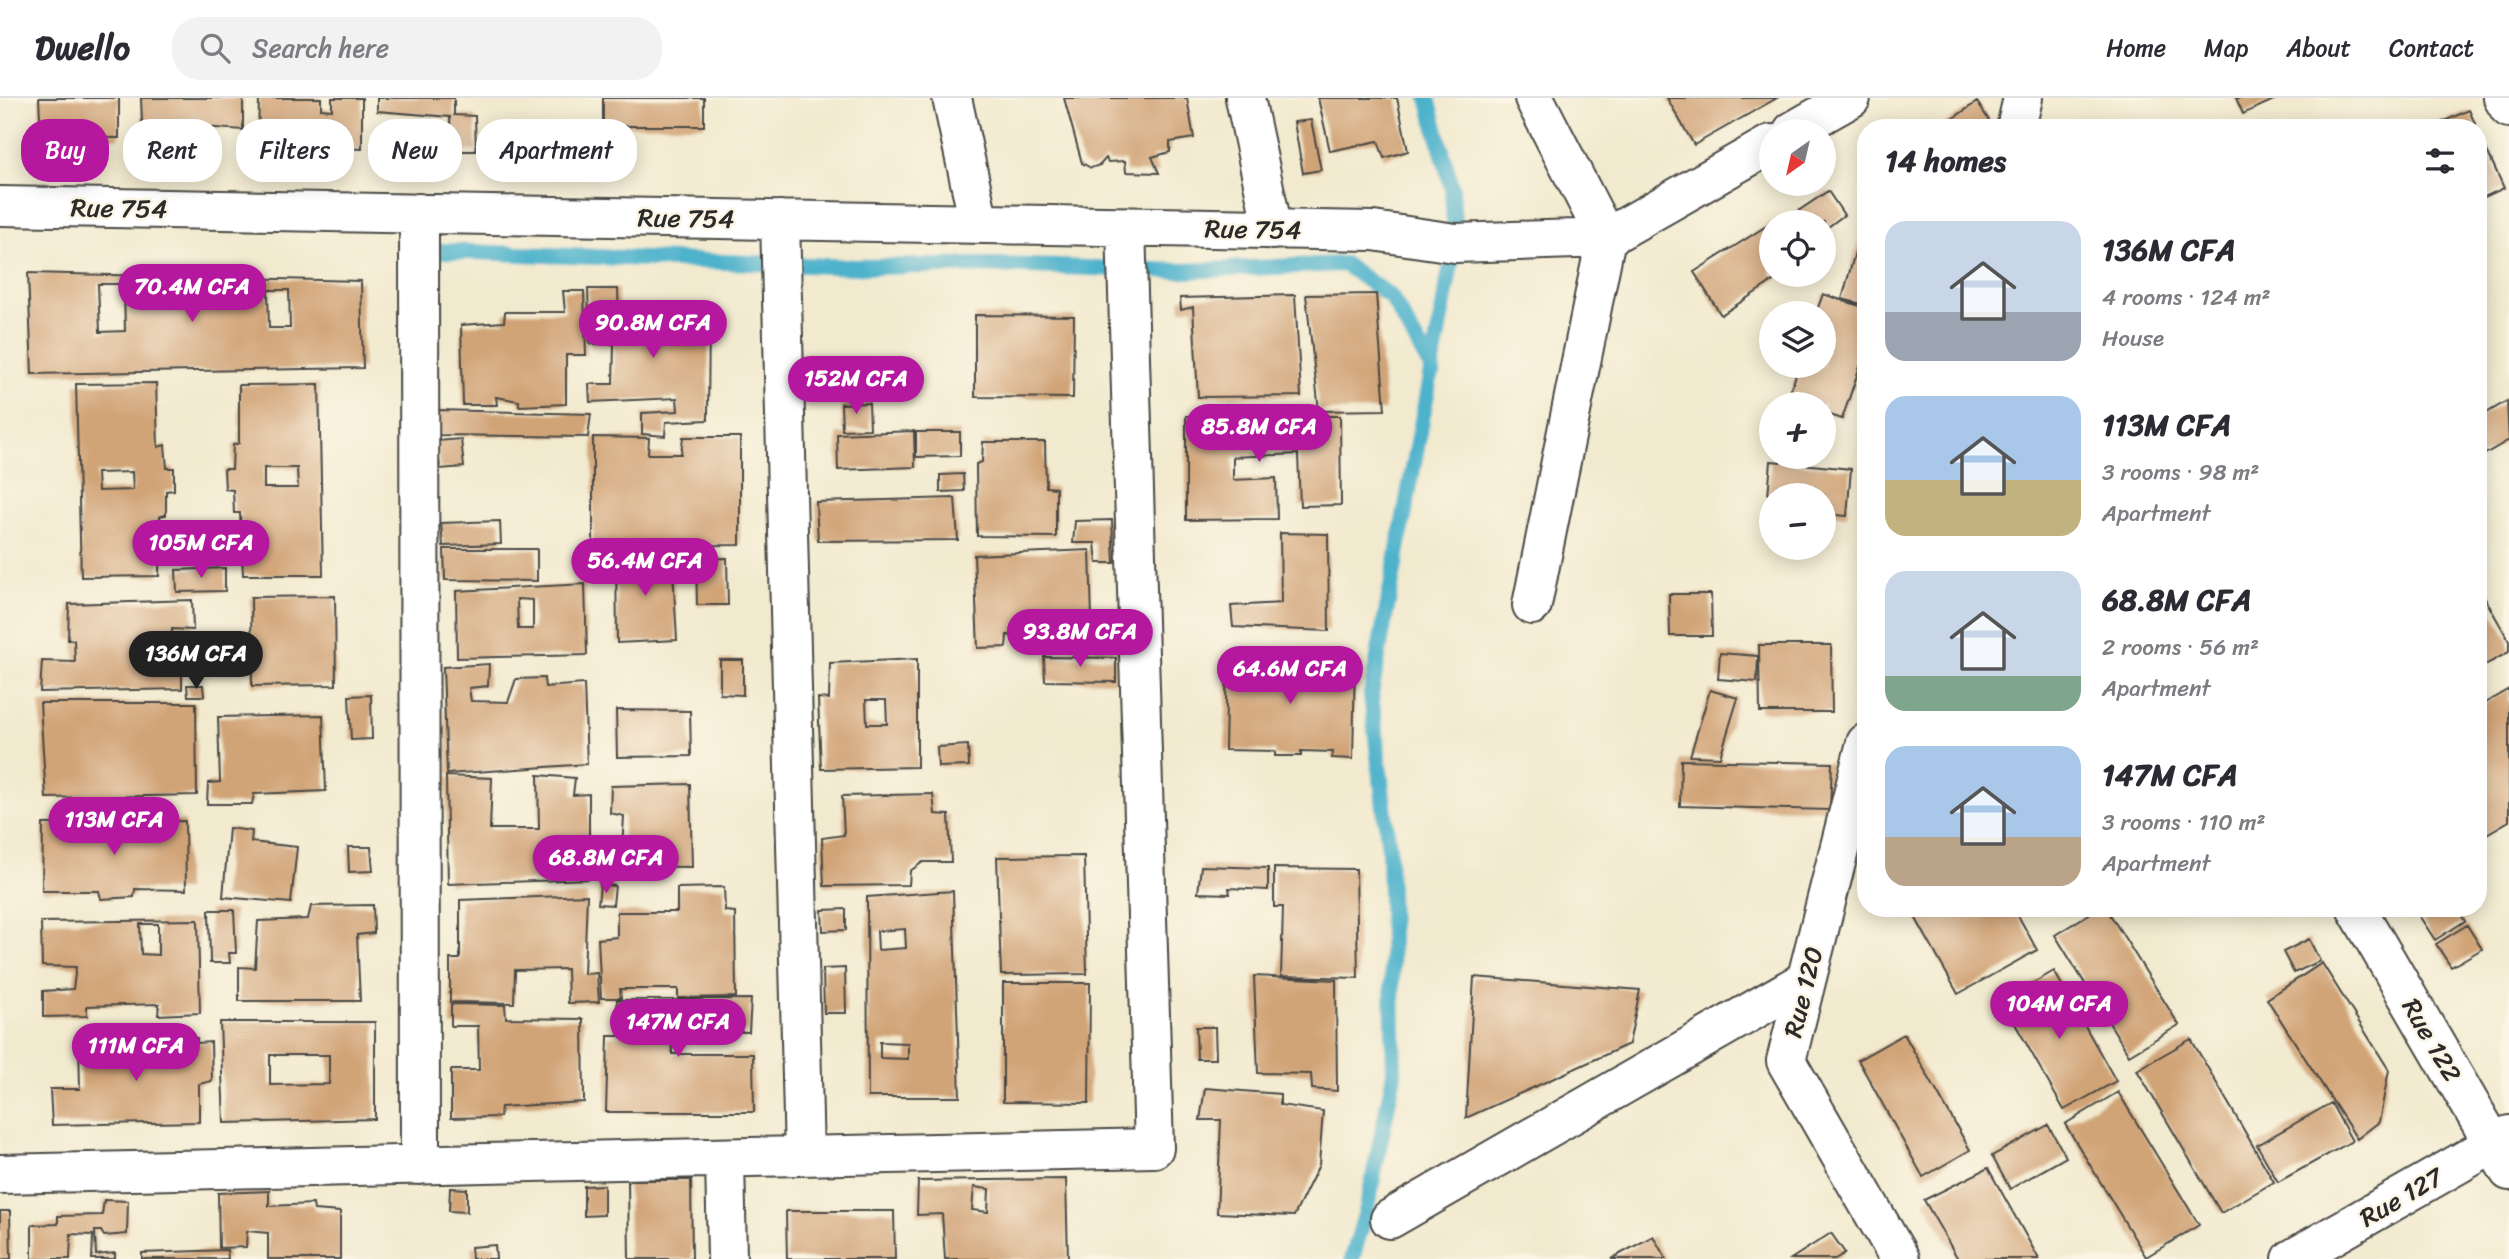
<!DOCTYPE html>
<meta charset="utf-8">
<style>
body{margin:0;font-family:Sriracha,sans-serif;background:#f2f2f3;color:#2b2b33;height:100vh;display:flex;flex-direction:column;font-size:26px;white-space:nowrap}
*{box-sizing:border-box;margin:0}
p{font-size:23px;color:#7c7c81}
.icon{flex:none;width:38px;height:38px;fill:none;stroke:currentColor;stroke-width:2;stroke-linecap:round;stroke-linejoin:round}
.map{position:relative;flex:1;overflow:hidden}
.side{position:absolute;left:1857px;top:21px;width:630px;height:798px;display:flex;flex-direction:column;background:#fff;border-radius:28px;box-shadow:0 4px 18px #0003}
.side>*{flex:none}
.banner{position:absolute;left:21px;top:21px;width:665px;height:63px;display:flex;gap:14px}
.needle{width:46px;rotate:214deg}
.tools{position:absolute;left:1759px;top:21px;display:grid;gap:14px}
.tools a{display:grid;place-items:center;width:77px;height:77px;border-radius:50%;background:#fff;box-shadow:0 4px 18px #0003;font-size:35px}
.price{position:absolute;translate:-50% -60px;padding:0 16px;border-radius:24px;background:#b5179e;color:#fff;font-size:23px;line-height:46px;filter:drop-shadow(0 2px 4px #0008)}
.price::after{content:'';position:absolute;left:50%;top:42px;width:21px;height:16px;margin-left:-10px;background:inherit;clip-path:polygon(0 0,100% 0,50% 100%)}
.price.active{background:#222;color:#fff}
ul{padding:0;list-style:none}
li{display:flex;align-items:center;gap:21px;height:175px;padding:0 28px}
li span{display:grid;place-items:center;flex:none;width:196px;height:140px;border-radius:21px;color:#555}
li>.icon{margin-inline-start:auto}
span .icon{width:84px;height:84px;fill:#fffc;stroke-width:1}
li b{font-size:30px}
h2{display:flex;justify-content:space-between;align-items:center;height:84px;padding:0 28px;font-size:30px}
.tag{padding:0 24px;border-radius:28px;background:#fff;box-shadow:0 4px 18px #0003;font-size:24px;line-height:63px}
.tag.active{background:#b5179e;color:#fff}
header{display:flex;align-items:center;gap:42px;box-sizing:border-box;height:98px;padding:0 35px;background:#fff;border-bottom:2px solid #e1e1e2}
header strong{font-size:33px}
nav{display:flex;gap:38px;margin-inline-start:auto;font-size:24px}
.search{width:490px;height:63px;background:#f2f2f3;display:flex;align-items:center;gap:18px;box-sizing:border-box;padding:0 24px;border-radius:28px;color:#7c7c81;font-size:26px}
.map>svg:first-child{display:block}
.lines{fill:none;stroke-linecap:round;stroke-linejoin:round}
.stream{stroke:#4eb2cc;stroke-width:16}
.building{fill:#d1a478;fill-rule:evenodd}
.minor-casing{stroke:#494844;stroke-width:42}
.minor{stroke:#fff;stroke-width:38}
.labels{text-anchor:middle;stroke-width:5;stroke-linejoin:round;paint-order:stroke}
.street-label{font-size:26px;fill:#2b2b2b;stroke:#fcf5e5}
</style>
<header>
<strong>Dwello</strong>
<div class="search"><svg class="icon" aria-label="search" viewBox="0 0 24 24"><circle cx="10" cy="10" r="6"/><path d="M15 15l6 6"/></svg>Search here</div>
<nav><a>Home</a><a>Map</a><a>About</a><a>Contact</a></nav>
</header>
<div class="map">
<svg width="2509" height="1161" viewBox="0 0 2509 1161">
<rect width="100%" height="100%" fill="#fcf5e5"/>
<filter id="ink" filterUnits="userSpaceOnUse"><feTurbulence type="fractalNoise" baseFrequency=".0143" numOctaves="2"/><feDisplacementMap in="SourceGraphic" scale="14" xChannelSelector="R" yChannelSelector="G"/><feConvolveMatrix kernelMatrix="1 2 1 2 8 2 1 2 1" color-interpolation-filters="sRGB"/></filter>
<filter id="wash" filterUnits="userSpaceOnUse"><feTurbulence type="fractalNoise" baseFrequency=".00686" numOctaves="4" result="noise"/><feDisplacementMap in="SourceGraphic" scale="28" xChannelSelector="R" yChannelSelector="G"/><feGaussianBlur stdDeviation="1.57" result="paint"/><feColorMatrix in="noise" values="0 0 0 0 0 0 0 0 0 0 0 0 0 0 0 0 0 1.4 0 .05"/><feComposite in="paint" operator="in"/></filter>
<g filter="url(#wash)">
<rect width="100%" height="100%" fill="#f2eacf"/>
<g class="lines">
<path class="stream" d="M 419,152 L 856,169 L 998,167 L 1183,173 L 1344,166 L 1391,199 L 1433,273
M 1352,1161 L 1367,1110 L 1394,976 L 1389,752 L 1371,596 L 1455,145 L 1452,90 L 1428,0"/>
</g>
<g id="blocks">
<path class="building" d="M 39,0 L 119,0 L 119,40 L 41,39 Z
M 141,0 L 243,0 L 243,32 L 163,26 L 160,48 L 143,47 Z
M 259,0 L 321,0 L 321,11 L 332,12 L 332,0 L 362,0 L 362,51 L 258,46 Z
M 377,0 L 454,0 L 454,17 L 475,18 L 476,53 L 451,53 L 450,19 L 377,13 Z
M 603,0 L 704,0 L 704,28 L 603,28 Z
M 1064,0 L 1187,0 L 1194,40 L 1170,44 L 1170,54 L 1152,59 L 1159,75 L 1126,74 L 1125,63 L 1108,64 L 1106,60 L 1100,67 L 1091,70 L 1082,65 Z
M 1318,0 L 1397,0 L 1408,53 L 1384,60 L 1378,43 L 1330,53 Z
M 1667,0 L 1777,0 L 1694,47 Z
M 2236,0 L 2278,0 L 2243,16 Z
M 1977,4 L 1994,30 L 1939,30 Z
M 2469,12 L 2477,30 L 2429,30 Z
M 1311,22 L 1321,72 L 1303,75 L 1294,24 Z
M 2478,33 L 2504,90 L 2478,102 Z
M 1828,93 L 1844,117 L 1824,132 L 1824,124 L 1782,124 Z
M 1866,115 L 1866,207 L 1842,201 Z
M 1771,125 L 1771,177 L 1782,177 L 1721,217 L 1694,174 Z
M 28,175 L 361,183 L 363,270 L 32,276 ZM 98,186 L 124,186 L 125,233 L 100,234 ZM 268,192 L 289,192 L 290,230 L 269,230 Z
M 588,191 L 618,191 L 619,219 L 709,218 L 708,322 L 666,324 L 665,338 L 642,336 L 642,315 L 678,313 L 677,300 L 590,304 L 589,286 L 613,286 L 614,246 L 590,246 Z
M 563,193 L 584,193 L 586,257 L 566,257 L 566,306 L 519,308 L 519,303 L 496,299 L 497,307 L 463,307 L 461,227 L 504,224 L 505,214 L 565,214 Z
M 1376,196 L 1385,312 L 1319,313 L 1306,197 Z
M 1823,196 L 1866,210 L 1866,251 L 1842,321 L 1824,315 L 1824,306 L 1787,303 L 1799,268 L 1824,268 L 1824,215 L 1816,215 Z
M 1295,197 L 1301,298 L 1198,299 L 1193,209 L 1181,212 L 1180,200 Z
M 975,217 L 1074,218 L 1073,300 L 975,299 Z
M 156,285 L 158,349 L 165,347 L 167,370 L 174,370 L 174,392 L 166,393 L 166,417 L 160,418 L 159,478 L 81,479 L 76,286 ZM 132,374 L 133,392 L 98,393 L 97,375 Z
M 319,286 L 323,477 L 243,477 L 240,415 L 234,415 L 233,392 L 225,391 L 224,371 L 232,371 L 233,347 L 239,345 L 239,287 ZM 264,370 L 297,370 L 298,390 L 264,390 Z
M 2507,303 L 2509,342 L 2478,360 L 2478,320 Z
M 869,305 L 870,331 L 842,332 L 841,306 Z
M 436,312 L 591,316 L 588,339 L 437,337 Z
M 1186,318 L 1340,318 L 1341,407 L 1300,408 L 1298,356 L 1233,359 L 1233,382 L 1276,380 L 1277,421 L 1186,422 Z
M 914,333 L 915,369 L 838,372 L 837,336 Z
M 916,334 L 960,334 L 960,358 L 916,359 Z
M 593,339 L 649,340 L 648,356 L 681,356 L 683,339 L 740,339 L 740,447 L 593,448 Z
M 461,341 L 464,369 L 440,371 L 437,343 Z
M 983,344 L 1045,344 L 1046,389 L 1056,390 L 1056,439 L 977,438 L 976,366 L 982,364 Z
M 1771,363 L 1851,371 L 1847,418 L 1824,416 L 1824,397 L 1771,397 L 1771,410 L 1767,410 Z
M 963,376 L 964,393 L 940,394 L 940,377 Z
M 955,400 L 958,442 L 818,443 L 816,404 Z
M 1112,422 L 1114,465 L 1097,465 L 1095,445 L 1073,445 L 1075,423 Z
M 500,423 L 501,446 L 443,448 L 441,425 Z
M 1280,435 L 1328,436 L 1329,533 L 1233,529 L 1231,508 L 1281,505 Z
M 444,451 L 537,451 L 537,483 L 445,482 Z
M 1090,452 L 1092,522 L 1087,519 L 1085,538 L 1007,537 L 1006,549 L 978,550 L 974,457 Z
M 672,454 L 677,542 L 617,545 L 616,456 Z
M 727,460 L 728,507 L 697,507 L 696,461 Z
M 225,470 L 225,493 L 177,494 L 176,472 Z
M 585,486 L 587,557 L 457,560 L 456,493 ZM 517,501 L 533,502 L 533,531 L 518,531 Z
M 2478,488 L 2509,543 L 2509,554 L 2478,571 Z
M 1669,496 L 1711,496 L 1712,538 L 1670,538 Z
M 335,498 L 336,587 L 252,588 L 251,499 Z
M 192,502 L 193,532 L 172,531 L 171,561 L 182,564 L 182,591 L 40,594 L 42,563 L 75,564 L 74,542 L 68,542 L 69,506 Z
M 1114,533 L 1115,552 L 1096,553 L 1095,534 Z
M 190,544 L 204,545 L 203,573 L 189,572 Z
M 1759,547 L 1831,547 L 1832,614 L 1760,614 Z
M 1720,555 L 1758,558 L 1757,584 L 1718,581 Z
M 1227,558 L 1355,562 L 1353,661 L 1332,660 L 1333,654 L 1301,653 L 1301,658 L 1275,658 L 1275,653 L 1225,652 Z
M 1044,559 L 1116,560 L 1116,584 L 1045,583 Z
M 917,561 L 917,669 L 821,671 L 818,600 L 829,601 L 830,565 ZM 866,602 L 886,602 L 887,626 L 867,626 Z
M 720,562 L 743,562 L 743,597 L 720,596 Z
M 489,566 L 488,588 L 469,590 L 471,603 L 508,604 L 516,581 L 544,580 L 545,589 L 584,586 L 587,666 L 447,676 L 443,569 Z
M 187,587 L 203,587 L 204,598 L 188,598 Z
M 2509,591 L 2509,723 L 2478,741 L 2478,609 Z
M 1710,592 L 1738,600 L 1720,659 L 1690,658 Z
M 371,597 L 372,641 L 351,642 L 349,598 Z
M 40,605 L 196,605 L 197,697 L 46,700 Z
M 616,612 L 690,613 L 691,658 L 617,659 Z
M 323,617 L 326,693 L 254,696 L 252,706 L 207,706 L 208,685 L 220,684 L 218,619 Z
M 968,647 L 969,668 L 938,669 L 937,649 Z
M 1681,662 L 1832,665 L 1830,712 L 1680,708 Z
M 538,677 L 575,680 L 573,697 L 589,696 L 589,781 L 448,786 L 446,678 L 492,680 L 490,731 L 539,731 Z
M 690,686 L 692,769 L 621,768 L 624,718 L 610,715 L 611,688 Z
M 933,696 L 935,716 L 949,717 L 951,764 L 923,764 L 910,773 L 909,787 L 824,788 L 822,740 L 844,737 L 842,698 Z
M 113,720 L 131,720 L 131,724 L 185,723 L 186,792 L 135,791 L 134,799 L 101,801 L 99,793 L 42,793 L 43,726 L 113,725 Z
M 229,730 L 252,733 L 251,744 L 297,749 L 291,805 L 223,799 Z
M 348,749 L 371,749 L 373,773 L 349,774 Z
M 1084,758 L 1087,876 L 1001,877 L 997,759 Z
M 1201,768 L 1268,770 L 1268,792 L 1229,790 L 1230,796 L 1198,795 Z
M 1274,770 L 1356,771 L 1358,880 L 1281,878 L 1283,809 L 1274,809 Z
M 600,787 L 615,788 L 613,807 L 598,806 Z
M 724,789 L 725,813 L 735,814 L 736,899 L 678,900 L 678,891 L 620,891 L 621,900 L 601,900 L 598,841 L 617,839 L 617,814 L 677,814 L 677,790 Z
M 953,793 L 960,999 L 868,999 L 867,799 ZM 905,831 L 906,850 L 878,852 L 877,833 ZM 880,944 L 908,945 L 908,961 L 880,960 Z
M 587,797 L 584,876 L 597,875 L 599,904 L 568,905 L 567,871 L 515,872 L 514,905 L 450,904 L 450,861 L 460,861 L 460,802 Z
M 373,807 L 374,835 L 357,837 L 360,903 L 239,903 L 239,869 L 255,870 L 258,823 L 308,821 L 311,808 Z
M 1910,810 L 2014,810 L 2037,852 L 1958,896 Z
M 2099,810 L 2106,810 L 2179,927 L 2129,957 L 2055,837 Z
M 2427,810 L 2457,810 L 2465,823 L 2435,842 L 2418,816 Z
M 846,811 L 846,832 L 823,833 L 822,812 Z
M 209,812 L 234,812 L 236,855 L 229,855 L 230,865 L 210,865 Z
M 198,822 L 200,915 L 158,917 L 159,906 L 87,908 L 87,918 L 43,919 L 43,893 L 73,891 L 76,869 L 42,868 L 41,824 ZM 140,826 L 158,826 L 158,857 L 141,856 Z
M 2467,827 L 2482,851 L 2451,869 L 2436,846 Z
M 2309,841 L 2320,863 L 2294,875 L 2283,854 Z
M 2322,865 L 2389,972 L 2379,1024 L 2357,1041 L 2267,901 Z
M 845,870 L 846,915 L 824,915 L 823,871 Z
M 2054,873 L 2116,983 L 2064,1012 L 2002,903 Z
M 1254,878 L 1336,882 L 1337,993 L 1312,991 L 1311,976 L 1258,975 Z
M 1474,879 L 1640,892 L 1629,946 L 1466,1020 Z
M 1003,885 L 1090,885 L 1089,1005 L 1003,1004 Z
M 751,901 L 749,934 L 671,933 L 672,956 L 753,956 L 754,1014 L 606,1014 L 608,938 L 619,938 L 617,902 Z
M 451,906 L 505,907 L 506,920 L 583,921 L 584,1004 L 501,1009 L 500,1019 L 451,1020 L 451,972 L 479,972 L 478,928 L 451,928 Z
M 220,924 L 375,924 L 375,1021 L 224,1025 ZM 270,957 L 329,957 L 329,986 L 270,987 Z
M 1196,929 L 1215,929 L 1216,961 L 1197,961 Z
M 1904,936 L 1970,1052 L 1923,1079 L 1858,962 Z
M 197,940 L 197,945 L 211,944 L 212,983 L 199,986 L 199,1024 L 52,1027 L 50,991 L 80,991 L 79,944 Z
M 2191,941 L 2274,1084 L 2221,1115 L 2137,972 Z
M 1205,990 L 1280,996 L 1280,1007 L 1323,1013 L 1319,1067 L 1294,1118 L 1217,1115 L 1221,1022 L 1200,1022 Z
M 2118,994 L 2199,1127 L 2146,1159 L 2065,1026 Z
M 2331,1005 L 2352,1043 L 2278,1084 L 2257,1047 Z
M 2048,1027 L 2066,1059 L 2010,1091 L 1992,1058 Z
M 1988,1070 L 2039,1161 L 1958,1161 L 1924,1102 Z
M 1066,1081 L 1068,1161 L 945,1161 L 942,1116 L 917,1117 L 918,1083 ZM 974,1089 L 989,1091 L 988,1114 L 972,1112 Z
M 628,1082 L 691,1082 L 692,1161 L 629,1161 Z
M 604,1087 L 604,1117 L 584,1118 L 584,1088 Z
M 450,1090 L 467,1091 L 467,1114 L 449,1113 Z
M 269,1093 L 269,1108 L 313,1106 L 314,1112 L 340,1114 L 340,1161 L 268,1161 L 268,1135 L 247,1133 L 246,1149 L 219,1150 L 218,1095 Z
M 104,1102 L 128,1103 L 127,1136 L 104,1138 L 101,1133 L 95,1133 L 96,1157 L 115,1155 L 115,1161 L 92,1161 L 93,1137 L 71,1136 L 70,1161 L 32,1161 L 32,1127 L 58,1126 L 58,1118 L 102,1117 Z
M 0,1113 L 10,1113 L 11,1161 L 0,1161 Z
M 786,1113 L 894,1113 L 895,1161 L 787,1161 Z
M 1831,1135 L 1845,1155 L 1835,1161 L 1791,1161 Z
M 1653,1138 L 1666,1161 L 1611,1161 Z
M 495,1147 L 496,1161 L 472,1161 L 471,1149 Z
M 227,1152 L 228,1161 L 142,1161 L 142,1155 Z"/>
</g>
</g>
<g filter="url(#ink)">
<use href="#blocks" fill-opacity="0" stroke="#494844" stroke-width="2"/>
<g class="lines">
<defs>
<path id="minor" d="M 952,0 L 979,126
M 1245,0 L 1273,132
M 2503,0 L 2509,10
M 2016,30 L 2023,0
M 1793,33 L 1851,0
M 0,108 L 1373,133 L 1455,145 L 1606,140 L 1771,46
M 419,115 L 420,1067
M 780,122 L 804,1058
M 1532,507 L 1606,140 L 1534,0
M 1866,645 L 1786,963 L 1900,1161
M 2356,810 L 2509,1073
M 725,1060 L 727,1161
M 0,1076 L 1154,1050 L 1126,129
M 1390,1121 L 1806,882
M 2292,1161 L 2509,1037"/>
</defs>
<use href="#minor" class="minor-casing"/>
<use href="#minor" class="minor"/>
</g>
</g>
<g class="labels">
<g class="street-label">
<text transform="translate(119 110) rotate(1)" y="9">Rue 754</text>
<text transform="translate(686 120) rotate(1)" y="9">Rue 754</text>
<text transform="translate(1253 131) rotate(1)" y="9">Rue 754</text>
<text transform="translate(1803 894) rotate(-76)" y="9">Rue 120</text>
<text transform="translate(2432 942) rotate(60)" y="9">Rue 122</text>
<text transform="translate(2401 1099) rotate(-30)" y="9">Rue 127</text>
</g>
</g>
</svg>
<div class="tools">
<a><svg class="needle" viewBox="-14 -14 28 28"><path d="M0-13l5 13h-10z" fill="#e53935"/><path d="M0 13l5-13h-10z" fill="#7c7c81"/></svg></a>
<a><svg class="icon" aria-label="locate" viewBox="0 0 24 24"><circle cx="12" cy="12" r="6"/><path d="M12 2v4M12 18v4M2 12h4M18 12h4"/></svg></a>
<a><svg class="icon" aria-label="layers" viewBox="0 0 24 24"><path d="M12 4l9 5-9 5-9-5zM3 14l9 5 9-5"/></svg></a>
<a>+</a>
<a>−</a>
</div>
<b class="price" style="left:192px;top:226px">70.4M CFA</b>
<b class="price" style="left:653px;top:262px">90.8M CFA</b>
<b class="price" style="left:856px;top:318px">152M CFA</b>
<b class="price" style="left:1259px;top:366px">85.8M CFA</b>
<b class="price" style="left:201px;top:482px">105M CFA</b>
<b class="price" style="left:645px;top:500px">56.4M CFA</b>
<b class="price" style="left:1080px;top:571px">93.8M CFA</b>
<b class="price active" style="left:196px;top:593px">136M CFA</b>
<b class="price" style="left:1290px;top:608px">64.6M CFA</b>
<b class="price" style="left:114px;top:759px">113M CFA</b>
<b class="price" style="left:606px;top:797px">68.8M CFA</b>
<b class="price" style="left:2059px;top:943px">104M CFA</b>
<b class="price" style="left:678px;top:961px">147M CFA</b>
<b class="price" style="left:136px;top:985px">111M CFA</b>
<div class="banner">
<a class="tag active">Buy</a>
<a class="tag">Rent</a>
<a class="tag">Filters</a>
<a class="tag">New</a>
<a class="tag">Apartment</a>
</div>
<section class="side">
<h2>14 homes<svg class="icon" aria-label="filters" viewBox="0 0 24 24"><path d="M4 7h16M4 17h16"/><circle cx="9" cy="7" r="2"/><circle cx="15" cy="17" r="2"/></svg></h2>
<ul>
<li><span style="background:linear-gradient(#c9d6e8 65%,#9aa5b1 0)"><svg class="icon" aria-label="home" viewBox="0 0 24 24"><path d="M3 11l9-7 9 7M6 9v11h12V9"/></svg></span><div><b>136M CFA</b><p>4 rooms · 124 m²</p><p>House</p></div></li>
<li><span style="background:linear-gradient(#a9c7e8 60%,#c2b280 0)"><svg class="icon" aria-label="home" viewBox="0 0 24 24"><path d="M3 11l9-7 9 7M6 9v11h12V9"/></svg></span><div><b>113M CFA</b><p>3 rooms · 98 m²</p><p>Apartment</p></div></li>
<li><span style="background:linear-gradient(#c9d6e8 75%,#7fa58c 0)"><svg class="icon" aria-label="home" viewBox="0 0 24 24"><path d="M3 11l9-7 9 7M6 9v11h12V9"/></svg></span><div><b>68.8M CFA</b><p>2 rooms · 56 m²</p><p>Apartment</p></div></li>
<li><span style="background:linear-gradient(#a9c7e8 65%,#b9a48a 0)"><svg class="icon" aria-label="home" viewBox="0 0 24 24"><path d="M3 11l9-7 9 7M6 9v11h12V9"/></svg></span><div><b>147M CFA</b><p>3 rooms · 110 m²</p><p>Apartment</p></div></li>
</ul>
</section>
</div>
